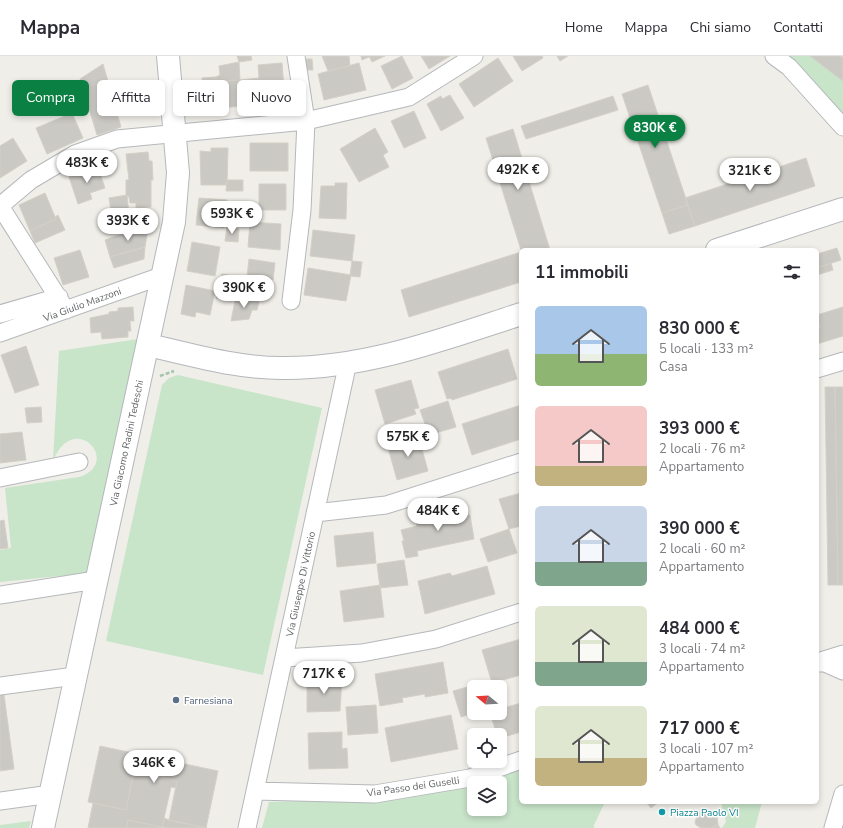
<!DOCTYPE html>
<html lang="it">
<meta charset="utf-8">
<style>
body{margin:0;font-family:"Nunito Sans",sans-serif;background:#f2f2f3;color:#2b2b33;height:100vh;display:flex;flex-direction:column;font-size:15px;white-space:nowrap}
*{box-sizing:border-box;margin:0}
p{font-size:13px;color:#7c7c81}
.icon{flex:none;width:22px;height:22px;fill:none;stroke:currentColor;stroke-width:2;stroke-linecap:round;stroke-linejoin:round}
.map{position:relative;flex:1;overflow:hidden}
.sheet{position:absolute;left:519px;top:192px;width:300px;height:556px;display:flex;flex-direction:column;background:#fff;border-radius:6px;box-shadow:0 2px 6px #0003}
.sheet>*{flex:none}
.guide{position:absolute;left:12px;top:24px;width:380px;height:36px;display:flex;gap:8px}
.needle{width:26px;rotate:288deg}
.fabs{position:absolute;left:467px;top:624px;display:grid;gap:8px}
.fabs a{display:grid;place-items:center;width:40px;height:40px;border-radius:6px;background:#fff;box-shadow:0 2px 6px #0003;font-size:20px}
.price{position:absolute;translate:-50% -34px;padding:0 9px;border-radius:14px;background:#fff;color:#222;font-size:13px;line-height:26px;filter:drop-shadow(0 1px 2px #0008)}
.price::after{content:'';position:absolute;left:50%;top:24px;width:12px;height:9px;margin-left:-6px;background:inherit;clip-path:polygon(0 0,100% 0,50% 100%)}
.price.on{background:#0b8043;color:#fff}
ul{padding:0;list-style:none}
li{display:flex;align-items:center;gap:12px;height:100px;padding:0 16px}
li span{display:grid;place-items:center;flex:none;width:112px;height:80px;border-radius:6px;color:#555}
li>.icon{margin-inline-start:auto}
span .icon{width:48px;height:48px;fill:#fffc;stroke-width:1}
li b{font-size:17px}
h2{display:flex;justify-content:space-between;align-items:center;height:48px;padding:0 16px;font-size:17px}
.chip{padding:0 14px;border-radius:6px;background:#fff;box-shadow:0 2px 6px #0003;font-size:14px;line-height:36px}
.chip.on{background:#0b8043;color:#fff}
header{display:flex;align-items:center;gap:24px;box-sizing:border-box;height:56px;padding:0 20px;background:#fff;border-bottom:1px solid #e1e1e2}
header strong{font-size:19px}
nav{display:flex;gap:22px;margin-inline-start:auto;font-size:14px}
.map>svg:first-child{display:block}
.green{fill:#c8e4c9;fill-rule:evenodd}
.building{fill:#cbc9c4;stroke:#d4d0c7}
.lines{fill:none;stroke-linecap:round;stroke-linejoin:round}
.street-casing{stroke:#b5b8bb;stroke-width:19}
.secondary-casing{stroke:#b4b7bb;stroke-width:24}
.path{stroke:#a2c4ad;stroke-width:2.5;stroke-dasharray:4 2;stroke-linecap:butt}
.street{stroke:#fff;stroke-width:17}
.secondary{stroke:#fff;stroke-width:22}
.service-dot{fill:#5c6f8a;stroke:#fff;stroke-width:1.5}
.culture-dot{fill:#0f9aa8;stroke:#fff;stroke-width:1.5}
.labels{text-anchor:middle;stroke-width:3;stroke-linejoin:round;paint-order:stroke}
.street-label{font-size:10px;fill:#606366;stroke:#fff}
.service-label{font-size:10px;fill:#4e5e75;stroke:#fff;text-anchor:start}
.culture-label{font-size:10px;fill:#0d838f;stroke:#fff;text-anchor:start}
</style>
<header>
<strong>Mappa</strong>
<nav><a>Home</a><a>Mappa</a><a>Chi siamo</a><a>Contatti</a></nav>
</header>
<div class="map">
<svg width="843" height="772" viewBox="0 0 843 772">
<rect width="100%" height="100%" fill="#f0eee8"/>
<path class="green" d="M 772,0 L 843,0 L 843,57 Z
M 138,283 L 89,517 L 0,526 L 0,494 L 11,492 L 5,432 L 79,421 C 123,407 74,353 53,405 L 59,295 Z
M 178,319 L 322,352 L 263,619 L 106,585 L 162,329 L 169,322 Z
M 521,713 L 521,746 L 605,746 L 594,769 L 594,772 L 262,772 L 269,746 L 374,743 L 466,728 ZM 474,727 L 500,727 L 500,753 L 474,753 Z
M 721,746 L 762,746 L 755,772 L 722,772 L 726,766 Z
M 31,765 L 29,772 L 0,772 L 0,769 Z"/>
<path class="building" d="M 237,0 L 251,0 L 252,4 L 239,6 Z
M 322,0 L 349,0 L 350,10 L 328,15 Z
M 361,0 L 369,0 L 369,1 L 362,4 Z
M 369,0 L 385,0 L 372,6 Z
M 402,0 L 413,22 L 392,33 L 381,10 Z
M 421,0 L 450,0 L 429,13 Z
M 513,0 L 542,0 L 543,2 L 522,15 Z
M 557,0 L 568,0 L 560,5 Z
M 810,0 L 840,0 L 843,2 L 843,25 Z
M 498,2 L 513,25 L 474,51 L 459,28 Z
M 305,3 L 312,3 L 313,14 L 306,14 Z
M 239,6 L 240,24 L 216,26 L 216,21 L 220,19 L 219,10 Z
M 282,7 L 286,58 L 264,60 L 263,49 L 242,50 L 240,24 L 259,22 L 258,9 Z
M 359,7 L 366,34 L 324,44 L 318,18 Z
M 103,8 L 121,71 L 97,79 L 80,23 Z
M 216,21 L 219,58 L 205,59 L 202,22 Z
M 240,24 L 242,50 L 219,52 L 216,26 Z
M 648,29 L 688,149 L 662,157 L 622,38 Z
M 450,39 L 464,62 L 441,75 L 427,48 L 441,40 L 442,43 Z
M 613,40 L 618,54 L 526,83 L 521,70 Z
M 414,55 L 426,82 L 404,92 L 391,65 Z
M 72,57 L 83,82 L 47,98 L 36,72 Z
M 375,72 L 388,96 L 383,99 L 389,111 L 359,126 L 340,93 Z
M 513,73 L 550,194 L 521,194 L 486,82 Z
M 13,82 L 27,105 L 0,122 L 0,90 Z
M 250,87 L 288,87 L 288,115 L 250,115 Z
M 211,92 L 228,92 L 227,129 L 201,129 L 200,95 L 211,96 Z
M 148,96 L 149,105 L 152,105 L 153,124 L 151,124 L 151,151 L 136,152 L 136,147 L 130,147 L 129,141 L 126,139 L 126,124 L 129,124 L 126,98 Z
M 806,102 L 815,130 L 695,170 L 685,142 Z
M 97,109 L 105,132 L 90,137 L 92,143 L 78,148 L 69,121 L 79,118 L 78,115 Z
M 227,124 L 243,124 L 243,135 L 226,135 Z
M 335,127 L 347,127 L 346,163 L 319,162 L 321,130 L 335,130 Z
M 259,128 L 286,128 L 286,154 L 259,154 Z
M 45,137 L 56,163 L 30,175 L 19,149 Z
M 127,139 L 129,159 L 112,161 L 109,142 Z
M 199,142 L 227,144 L 224,172 L 196,169 Z
M 688,149 L 695,170 L 669,178 L 662,157 Z
M 58,159 L 65,174 L 35,187 L 30,175 L 56,163 L 55,161 Z
M 250,166 L 281,168 L 280,194 L 248,191 Z
M 146,169 L 148,173 L 145,191 L 110,201 L 105,184 Z
M 227,171 L 239,173 L 238,186 L 225,185 Z
M 313,174 L 355,179 L 352,205 L 310,200 Z
M 192,186 L 220,191 L 215,220 L 187,215 Z
M 145,191 L 144,203 L 114,212 L 110,201 Z
M 837,192 L 841,204 L 817,212 L 817,198 Z
M 80,194 L 89,221 L 63,229 L 54,202 Z
M 521,196 L 521,226 L 409,261 L 401,234 Z
M 249,203 L 275,207 L 273,224 L 259,222 L 258,231 L 246,230 Z
M 352,205 L 362,206 L 360,221 L 350,220 Z
M 831,207 L 833,214 L 817,219 L 817,212 Z
M 308,212 L 351,219 L 346,245 L 304,239 Z
M 222,218 L 234,220 L 228,244 L 216,242 Z
M 186,229 L 215,235 L 210,259 L 196,256 L 195,261 L 181,258 Z
M 236,240 L 259,246 L 257,254 L 252,254 L 249,263 L 231,265 Z
M 133,251 L 134,265 L 130,265 L 131,275 L 128,275 L 128,281 L 102,283 L 101,276 L 91,277 L 90,262 L 109,258 L 109,256 L 118,255 L 118,252 Z
M 843,251 L 843,280 L 817,288 L 817,273 L 820,272 L 817,259 Z
M 26,290 L 39,329 L 15,337 L 1,299 Z
M 508,293 L 517,323 L 452,344 L 451,342 L 447,343 L 438,316 Z
M 411,324 L 419,352 L 414,353 L 416,358 L 385,368 L 375,334 Z
M 825,331 L 835,331 L 838,529 L 828,529 Z
M 835,331 L 843,331 L 843,529 L 838,529 Z
M 448,345 L 456,371 L 429,379 L 420,354 Z
M 521,349 L 521,383 L 472,399 L 462,368 Z
M 41,351 L 42,366 L 27,367 L 25,352 Z
M 22,376 L 26,404 L 0,407 L 0,378 Z
M 418,379 L 428,415 L 397,424 L 387,388 Z
M 521,437 L 521,470 L 509,473 L 499,443 Z
M 463,451 L 465,460 L 470,459 L 474,483 L 417,495 L 418,500 L 406,502 L 402,485 L 404,485 L 401,474 L 417,470 L 416,466 L 444,460 L 443,456 Z
M 4,464 L 8,492 L 0,493 L 0,465 Z
M 509,473 L 517,497 L 488,506 L 480,483 Z
M 373,476 L 376,507 L 337,511 L 334,480 Z
M 404,504 L 408,529 L 380,532 L 377,508 Z
M 487,510 L 495,538 L 425,558 L 418,525 L 450,517 L 452,520 Z
M 380,529 L 384,561 L 344,566 L 340,535 Z
M 521,583 L 521,619 L 492,627 L 482,594 Z
M 443,606 L 448,637 L 425,641 L 425,638 L 402,642 L 403,646 L 380,650 L 375,618 Z
M 307,622 L 342,622 L 340,655 L 307,656 Z
M 482,627 L 483,631 L 474,631 L 474,657 L 461,661 L 453,635 Z
M 0,639 L 4,639 L 14,713 L 0,715 Z
M 521,647 L 521,676 L 500,682 L 500,679 L 497,679 L 490,657 L 500,657 L 500,653 Z
M 376,649 L 378,677 L 348,679 L 346,651 Z
M 451,659 L 458,693 L 391,706 L 385,672 Z
M 342,676 L 342,693 L 347,692 L 348,712 L 309,713 L 308,677 Z
M 100,690 L 218,715 L 206,772 L 169,764 L 177,725 L 134,715 L 126,754 L 88,746 Z
M 134,715 L 177,725 L 176,732 L 171,731 L 162,771 L 128,764 L 126,772 L 88,772 L 93,747 L 126,754 Z
M 646,746 L 659,746 L 651,752 Z
M 704,754 L 711,757 L 714,756 L 717,761 L 718,769 L 712,772 L 701,772 L 696,769 L 695,766 L 698,757 Z
M 164,762 L 169,764 L 207,772 L 166,772 L 162,771 Z
M 128,764 L 162,771 L 162,772 L 126,772 Z
M 715,769 L 718,769 L 720,772 L 712,772 Z"/>
<g class="lines">
<defs>
<path id="street" d="M 774,0 L 789,11 L 843,71
M 0,150 L 31,124 L 75,98 L 117,83 L 306,65 L 409,41 L 474,0
M 0,150 L 66,254
M 291,245 L 302,154 L 306,65 L 296,0
M 0,258 L 59,241
M 0,277 L 164,219
M 817,313 L 843,305
M 0,422 L 79,406
M 315,457 L 386,449 L 521,406
M 0,539 L 96,524
M 284,602 L 362,597 L 436,583 L 521,556
M 817,606 L 843,598
M 817,607 L 825,607 L 843,615
M 0,630 L 75,620
M 255,735 L 375,738 L 470,722 L 521,704
M 0,745 L 51,738
M 247,772 L 348,306
M 833,772 L 843,738"/>
<path id="secondary" d="M 717,194 L 843,153
M 148,289 C 193,299 239,313 286,312 C 367,312 444,283 521,258
M 43,772 L 174,166 L 178,117 L 168,0"/>
</defs>
<use href="#street" class="street-casing"/>
<use href="#secondary" class="secondary-casing"/>
<path class="path" d="M 160,320 L 174,315"/>
<use href="#street" class="street"/>
<use href="#secondary" class="secondary"/>
</g>
<circle class="service-dot" cx="176" cy="644" r="4"/>
<circle class="culture-dot" cx="662" cy="756" r="4"/>
<g class="labels">
<g class="street-label">
<text transform="translate(82 248) rotate(-20)" y="4">Via Giulio Mazzoni</text>
<text transform="translate(126 387) rotate(-78)" y="4">Via Giacomo Radini Tedeschi</text>
<text transform="translate(300 528) rotate(-78)" y="4">Via Giuseppe Di Vittorio</text>
<text transform="translate(413 730) rotate(-8)" y="4">Via Passo dei Guselli</text>
</g>
<g class="service-label">
<text x="184" y="648">Farnesiana</text>
</g>
<g class="culture-label">
<text x="670" y="760">Piazza Paolo VI</text>
</g>
</g>
</svg>
<div class="fabs">
<a><svg class="needle" viewBox="-14 -14 28 28"><path d="M0-13l5 13h-10z" fill="#e53935"/><path d="M0 13l5-13h-10z" fill="#7c7c81"/></svg></a>
<a><svg class="icon" aria-label="locate" viewBox="0 0 24 24"><circle cx="12" cy="12" r="6"/><path d="M12 2v4M12 18v4M2 12h4M18 12h4"/></svg></a>
<a><svg class="icon" aria-label="layers" viewBox="0 0 24 24"><path d="M12 4l9 5-9 5-9-5zM3 14l9 5 9-5"/></svg></a>
</div>
<b class="price on" style="left:655px;top:93px">830K €</b>
<b class="price" style="left:87px;top:128px">483K €</b>
<b class="price" style="left:518px;top:135px">492K €</b>
<b class="price" style="left:750px;top:136px">321K €</b>
<b class="price" style="left:232px;top:179px">593K €</b>
<b class="price" style="left:128px;top:186px">393K €</b>
<b class="price" style="left:244px;top:253px">390K €</b>
<b class="price" style="left:408px;top:402px">575K €</b>
<b class="price" style="left:438px;top:476px">484K €</b>
<b class="price" style="left:324px;top:639px">717K €</b>
<b class="price" style="left:154px;top:728px">346K €</b>
<div class="guide">
<a class="chip on">Compra</a>
<a class="chip">Affitta</a>
<a class="chip">Filtri</a>
<a class="chip">Nuovo</a>
</div>
<section class="sheet">
<h2>11 immobili<svg class="icon" aria-label="filters" viewBox="0 0 24 24"><path d="M4 7h16M4 17h16"/><circle cx="9" cy="7" r="2"/><circle cx="15" cy="17" r="2"/></svg></h2>
<ul>
<li><span style="background:linear-gradient(#a9c7e8 60%,#8fb573 0)"><svg class="icon" aria-label="home" viewBox="0 0 24 24"><path d="M3 11l9-7 9 7M6 9v11h12V9"/></svg></span><div><b>830 000 €</b><p>5 locali · 133 m²</p><p>Casa</p></div></li>
<li><span style="background:linear-gradient(#f6c9c9 75%,#c2b280 0)"><svg class="icon" aria-label="home" viewBox="0 0 24 24"><path d="M3 11l9-7 9 7M6 9v11h12V9"/></svg></span><div><b>393 000 €</b><p>2 locali · 76 m²</p><p>Appartamento</p></div></li>
<li><span style="background:linear-gradient(#c9d6e8 70%,#7fa58c 0)"><svg class="icon" aria-label="home" viewBox="0 0 24 24"><path d="M3 11l9-7 9 7M6 9v11h12V9"/></svg></span><div><b>390 000 €</b><p>2 locali · 60 m²</p><p>Appartamento</p></div></li>
<li><span style="background:linear-gradient(#dfe7d0 70%,#7fa58c 0)"><svg class="icon" aria-label="home" viewBox="0 0 24 24"><path d="M3 11l9-7 9 7M6 9v11h12V9"/></svg></span><div><b>484 000 €</b><p>3 locali · 74 m²</p><p>Appartamento</p></div></li>
<li><span style="background:linear-gradient(#dfe7d0 65%,#c2b280 0)"><svg class="icon" aria-label="home" viewBox="0 0 24 24"><path d="M3 11l9-7 9 7M6 9v11h12V9"/></svg></span><div><b>717 000 €</b><p>3 locali · 107 m²</p><p>Appartamento</p></div></li>
</ul>
</section>
</div>
